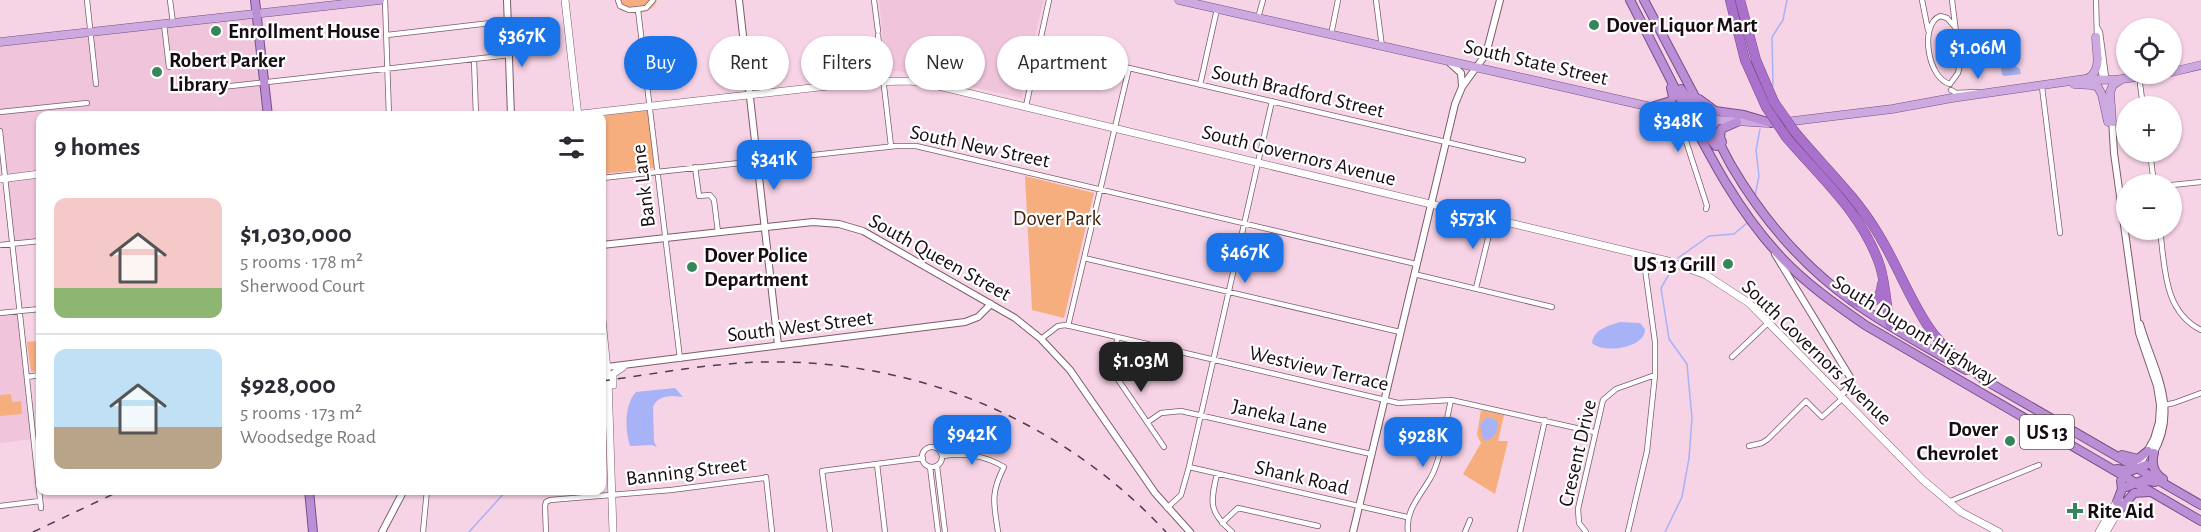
<!DOCTYPE html>
<meta charset="utf-8">
<style>
body{margin:0;font-family:"Alegreya Sans",sans-serif;background:#f7f7f7;color:#2b2b33;height:100vh;display:flex;flex-direction:column;font-size:22px;white-space:nowrap}
*{box-sizing:border-box;margin:0}
p{font-size:20px;color:#7c7c81}
.icon{flex:none;width:33px;height:33px;fill:none;stroke:currentColor;stroke-width:2;stroke-linecap:round;stroke-linejoin:round}
.map{position:relative;flex:1;overflow:hidden}
.side{position:absolute;left:36px;top:111px;width:570px;height:384px;display:flex;flex-direction:column;background:#fff;border-radius:12px;box-shadow:0 2px 4px #0004}
.side>*{flex:none}
.top-card{position:absolute;left:624px;top:36px;width:570px;height:54px;display:flex;gap:12px}
.fabs{position:absolute;left:2116px;top:18px;display:grid;gap:12px}
.fabs a{display:grid;place-items:center;width:66px;height:66px;border-radius:50%;background:#fff;box-shadow:0 2px 4px #0004;font-size:30px}
.price{position:absolute;translate:-50% -51px;padding:0 14px;border-radius:12px;background:#1a73e8;color:#fff;font-size:20px;line-height:39px;filter:drop-shadow(0 2px 3px #0008)}
.price::after{content:'';position:absolute;left:50%;top:36px;width:18px;height:14px;margin-left:-9px;background:inherit;clip-path:polygon(0 0,100% 0,50% 100%)}
.price.active{background:#222;color:#fff}
ul{padding:0;list-style:none}
li{display:flex;align-items:center;gap:18px;height:150px;padding:0 18px}
li+li{border-top:2px solid #e1e1e2}
li span{display:grid;place-items:center;flex:none;width:168px;height:120px;border-radius:12px;color:#555}
li>.icon{margin-inline-start:auto}
span .icon{width:72px;height:72px;fill:#fffc;stroke-width:1}
li b{font-size:26px}
h2{display:flex;justify-content:space-between;align-items:center;height:72px;padding:0 18px;font-size:26px}
.pill{padding:0 21px;border-radius:27px;background:#fff;box-shadow:0 2px 4px #0004;font-size:21px;line-height:54px}
.pill.active{background:#1a73e8;color:#fff}
.map>svg:first-child{display:block}
.built{fill:#f0c5dc}
.green{fill:#f6ae7f}
.water{fill:#a8b2f6}
.lines{fill:none;stroke-linecap:round;stroke-linejoin:round}
.stream{stroke:#a8b2f6;stroke-width:1.5}
.minor-casing{stroke:#7b5c6c;stroke-width:6}
.tertiary-casing{stroke:#7b5c6c;stroke-width:8}
.secondary-casing{stroke:#7b5c6c;stroke-width:8}
.primary-casing{stroke:#774e8b;stroke-width:9}
.trunk-casing{stroke:#774e8b;stroke-width:10}
.motorway-casing{stroke:#774e8b;stroke-width:10}
.minor{stroke:#fff;stroke-width:4.5}
.tertiary{stroke:#fff;stroke-width:6}
.secondary{stroke:#fff;stroke-width:7}
.primary{stroke:#ccaae0;stroke-width:8}
.trunk{stroke:#bb8ed6;stroke-width:8}
.motorway{stroke:#aa71cc;stroke-width:9}
.rail{stroke:#4f3d47;stroke-width:1.5;stroke-dasharray:8 8;stroke-linecap:butt}
.motorway-bridge-casing{stroke:#774e8b;stroke-width:10;stroke-linecap:butt}
.motorway-bridge{stroke:#aa71cc;stroke-width:9}
.poi-dot{fill:#358759;stroke:#fff;stroke-width:2}
.labels{text-anchor:middle;stroke-width:4.5;stroke-linejoin:round;paint-order:stroke}
.shield{fill:#fff;stroke:#5d555a;stroke-width:1.5}
.shield-label{font-size:20px;font-weight:bold;fill:#180c13}
.poi-label{font-size:21px;font-weight:bold;fill:#180c13;stroke:#fff;text-anchor:start}
.street-label{font-size:21px;fill:#180c13;stroke:#fff}
.park-label{font-size:21px;fill:#402008;stroke:#fff}
</style>
<div class="map">
<svg width="2201" height="532" viewBox="0 0 2201 532">
<rect width="100%" height="100%" fill="#f7d3e6"/>
<path class="built" d="M 879,0 L 1044,0 L 1026,72 L 1022,98 L 899,71 L 886,71 Z
M 257,13 L 268,115 L 40,116 L 40,240 L 12,244 L 0,133 L 0,42 Z
M 22,311 L 34,439 L 0,443 L 0,313 Z"/>
<path class="green" d="M 615,0 L 657,0 C 653,15 630,16 619,9 Z
M 648,110 L 655,168 L 602,174 L 601,116 Z
M 1025,176 L 1094,193 L 1064,318 L 1032,310 Z
M 37,341 L 39,371 L 31,372 L 27,342 Z
M 11,394 L 12,402 L 21,401 L 22,414 L 0,416 L 0,395 Z
M 1481,410 L 1504,415 L 1498,441 L 1508,441 L 1495,494 L 1463,474 L 1481,443 L 1477,435 Z"/>
<path class="water" d="M 2000,50 L 2010,62 L 2020,69 L 2021,74 L 2005,76 L 2002,75 L 1998,52 Z
M 1620,322 L 1640,323 L 1645,329 C 1646,348 1603,354 1592,343 C 1594,329 1608,326 1620,322 Z
M 675,388 L 683,397 C 673,396 658,394 653,407 L 654,442 L 657,447 L 652,445 L 630,446 C 625,430 624,405 636,392 Z
M 1486,418 L 1492,418 L 1498,422 C 1498,432 1495,436 1487,441 L 1483,439 L 1480,425 Z"/>
<g class="lines">
<path class="stream" d="M 1773,86 L 1772,37 L 1783,20 L 1787,0
M 1755,196 L 1759,176 L 1756,150 L 1760,129
M 1678,258 L 1709,236 L 1734,234 L 1747,223
M 469,532 L 507,490
M 1665,532 L 1682,497 L 1689,458 L 1692,418 L 1687,364 L 1669,339 L 1661,288 L 1672,269"/>
<defs>
<path id="minor" d="M 87,0 L 96,84
M 170,0 L 173,23
M 385,0 L 389,116
M 618,0 L 620,6 L 629,10 L 646,8 L 653,0
M 874,0 L 878,31
M 1376,0 L 1382,47
M 1922,0 L 1928,30
M 2096,0 L 2097,39
M 638,10 L 680,359
M 1258,18 L 1263,0
M 164,24 L 169,67
M 2097,27 L 2100,32 L 2106,77
M 387,35 L 508,21
M 878,35 L 891,146
M 1331,35 L 1338,0
M 1039,47 L 1523,160
M 474,60 L 476,116
M 2100,62 L 2102,78
M 1950,84 C 1928,79 1919,25 1940,16 L 1947,18 L 1955,27
M 1950,84 L 1958,73 L 1960,64 L 1952,0
M 2140,84 L 2143,106
M 1200,85 L 1217,9
M 2042,87 L 2060,233
M 213,88 L 510,55
M 1951,90 L 1956,93 L 1977,92
M 1026,106 L 1049,0
M 1651,107 L 1666,125 L 1685,138 L 1707,206 L 1706,209
M 0,112 L 87,103
M 0,131 L 41,508
M 2150,152 L 2154,184
M 695,167 L 699,196 L 710,195 L 714,200 L 718,232
M 602,178 L 896,146 L 916,146 L 1416,264
M 2172,185 L 2201,182
M 2120,192 L 2127,191
M 2160,230 C 2165,266 2163,311 2201,330
M 0,245 L 40,241
M 1084,258 L 1400,332
M 1414,274 L 1552,307
M 1476,288 L 1493,218
M 0,313 L 40,309
M 1068,326 L 1129,68
M 1118,337 L 1112,360 L 1117,378 L 1164,447
M 1041,339 L 1058,326 L 1066,325 L 1398,403 L 1451,400 L 1594,432
M 1732,357 L 1769,322
M 27,377 L 40,375
M 2164,405 L 2174,403 L 2201,393
M 1148,422 L 1161,413 L 1181,411 L 1371,454
M 1749,446 L 1762,443 L 1768,439 L 1806,401 L 1822,417 L 1843,398
M922 457a10 10 0 1 1 20 0a10 10 0 1 1-20 0Z
M 942,456 C 965,453 984,455 1004,467 C 990,494 994,504 998,532
M 877,464 L 885,532
M 937,466 L 945,532
M 930,467 L 938,532
M 1189,467 L 1407,517
M 1217,474 C 1210,503 1209,512 1232,532
M 766,477 L 772,532
M 1948,502 L 2039,465
M 0,506 L 40,501
M 1167,508 L 1181,495 L 1189,467 L 1272,101
M 1222,523 L 1238,508 L 1318,526
M 423,532 L 427,490
M 546,532 L 545,506 L 546,502 L 550,500 L 671,490 L 764,478
M 830,532 L 822,471 L 923,458
M 1408,532 C 1405,510 1421,495 1431,477 C 1441,460 1446,421 1451,400
M 1465,532 L 1470,520
M 1520,532 L 1545,420
M 1586,532 L 1579,523 L 1578,509 L 1603,400 L 1616,389 L 1655,375
M 1628,532 L 1647,451 L 1655,375 L 1655,342 L 1643,254"/>
<path id="tertiary" d="M 507,0 L 511,116
M 739,0 L 778,345
M 1450,63 L 1461,73 L 1462,86
M 2112,119 L 2114,153 L 2139,333 L 2157,386 L 2160,405 L 2159,422 L 2154,439 L 2138,468
M 602,245 L 813,222 L 839,224 L 863,231 L 1015,318 L 1041,339 L 1070,370 L 1155,493 L 1190,532
M 1775,254 L 1850,377 L 1850,386 L 1841,395
M 2140,324 C 2153,370 2180,407 2153,454
M 607,367 L 965,322 L 978,317 L 991,304
M 382,532 L 404,490
M 1353,532 L 1455,104 L 1462,87 L 1486,54 L 1500,0"/>
<path id="secondary" d="M 565,0 L 578,116
M 564,116 L 864,82 L 910,81 L 926,83 L 1668,261 L 1706,275 L 1749,303 L 1923,480 L 1961,512 L 1999,532
M 0,179 L 40,174
M 602,319 L 608,380 L 613,532
M 613,385 L 613,374 L 623,367
M 2099,532 L 2119,498
M 2106,532 L 2123,503"/>
<path id="primary" d="M 1179,0 L 1651,107 L 1718,120 L 1767,123
M 0,42 L 380,0
M 2172,72 L 2201,65
M 2087,79 C 2103,70 2096,53 2096,37
M 2074,84 L 2091,85 L 2098,87 L 2102,95 L 2108,122
M 1785,122 L 1892,109 L 1952,98 L 2085,79 L 2114,80 L 2160,74
M 2112,122 L 2110,92 L 2113,85 L 2119,81"/>
<path id="trunk" d="M 255,0 L 268,116
M 1630,0 C 1648,36 1666,71 1684,106 C 1711,159 1739,212 1780,256 C 1805,283 1835,304 1865,325 L 2201,521
M 1644,0 L 1731,165 C 1762,218 1802,265 1852,301 C 1888,327 1928,348 1966,370
M 1681,89 L 1691,103 L 1701,113
M 1699,99 L 1715,111 L 1744,115 L 1771,123
M 1651,107 L 1671,101 L 1673,97 L 1671,88
M 1662,109 L 1684,123 L 1696,134
M 1695,121 L 1716,146
M 1722,142 L 1720,137 L 1721,129 L 1737,122
M 1983,379 L 2201,505
M 2154,453 C 2151,464 2153,473 2163,479
M 2122,455 L 2138,459 L 2148,451
M 2117,469 L 2130,471 L 2146,465
M 2126,487 L 2144,480 L 2155,482
M 309,490 L 313,532
M 2117,502 L 2122,489 L 2121,481
M 2121,508 L 2134,493 L 2149,492"/>
<path id="motorway" d="M 1730,0 L 1745,60 L 1766,107
M 1740,0 L 1756,60 L 1774,102
M 1795,132 C 1822,165 1855,195 1877,232 C 1896,262 1908,296 1928,326 C 1943,349 1966,366 1988,382
M 1786,137 C 1820,177 1863,214 1880,266 C 1886,285 1886,306 1890,325
M 1852,301 C 1869,307 1880,303 1882,284"/>
</defs>
<use href="#minor" class="minor-casing"/>
<use href="#tertiary" class="tertiary-casing"/>
<use href="#secondary" class="secondary-casing"/>
<use href="#primary" class="primary-casing"/>
<use href="#trunk" class="trunk-casing"/>
<use href="#motorway" class="motorway-casing"/>
<use href="#minor" class="minor"/>
<use href="#tertiary" class="tertiary"/>
<use href="#secondary" class="secondary"/>
<use href="#primary" class="primary"/>
<use href="#trunk" class="trunk"/>
<use href="#motorway" class="motorway"/>
<path class="rail" d="M 602,381 C 655,374 710,363 764,362 C 916,359 1062,420 1166,532
M 33,532 L 122,490"/>
<defs>
<path id="motorway-bridge" d="M 1774,102 L 1795,132
M 1766,107 L 1786,137"/>
</defs>
<use href="#motorway-bridge" class="motorway-bridge-casing"/>
<use href="#motorway-bridge" class="motorway-bridge"/>
</g>
<g class="poi-dot">
<circle cx="1594" cy="25" r="6"/>
<circle cx="216" cy="31" r="6"/>
<circle cx="157" cy="72" r="6"/>
<circle cx="1728" cy="264" r="6"/>
<circle cx="692" cy="267" r="6"/>
<circle cx="2010" cy="441" r="6"/>
<path d="M2072 502h6v6h6v6h-6v6h-6v-6h-6v-6h6z"/>
</g>
<g class="labels">
<rect class="shield" x="2020" y="415" width="54" height="34" rx="4.5"/>
<g class="shield-label">
<text x="2047" y="439">US 13</text>
</g>
<g class="poi-label">
<text x="1606" y="32">Dover Liquor Mart</text>
<text x="228" y="38">Enrollment House</text>
<text x="169" y="67">Robert Parker<tspan x="169" dy="24">Library</tspan></text>
<text x="704" y="262">Dover Police<tspan x="704" dy="24">Department</tspan></text>
<text x="1716" y="271" text-anchor="end">US 13 Grill</text>
<text x="1998" y="436" text-anchor="end">Dover<tspan x="1998" dy="24">Chevrolet</tspan></text>
<text x="2087" y="518">Rite Aid</text>
</g>
<g class="street-label">
<text transform="translate(1536 62) rotate(13)" y="7">South State Street</text>
<text transform="translate(1298 91) rotate(13)" y="7">South Bradford Street</text>
<text transform="translate(980 146) rotate(12)" y="7">South New Street</text>
<text transform="translate(1299 155) rotate(14)" y="7">South Governors Avenue</text>
<text transform="translate(643 186) rotate(-97)" y="7">Bank Lane</text>
<text transform="translate(940 257) rotate(29)" y="7">South Queen Street</text>
<text transform="translate(800 326) rotate(-7)" y="7">South West Street</text>
<text transform="translate(1915 330) rotate(32)" y="7">South Dupont Highway</text>
<text transform="translate(1817 352) rotate(44)" y="7">South Governors Avenue</text>
<text transform="translate(1319 368) rotate(13)" y="7">Westview Terrace</text>
<text transform="translate(1280 416) rotate(13)" y="7">Janeka Lane</text>
<text transform="translate(1577 453) rotate(-77)" y="7">Cresent Drive</text>
<text transform="translate(686 471) rotate(-7)" y="7">Banning Street</text>
<text transform="translate(1302 477) rotate(13)" y="7">Shank Road</text>
</g>
<g class="park-label">
<text x="1057" y="225">Dover Park</text>
</g>
</g>
</svg>
<div class="fabs">
<a><svg class="icon" aria-label="locate" viewBox="0 0 24 24"><circle cx="12" cy="12" r="6"/><path d="M12 2v4M12 18v4M2 12h4M18 12h4"/></svg></a>
<a>+</a>
<a>−</a>
</div>
<b class="price" style="left:522px;top:68px">$367K</b>
<b class="price" style="left:1978px;top:80px">$1.06M</b>
<b class="price" style="left:1678px;top:153px">$348K</b>
<b class="price" style="left:774px;top:191px">$341K</b>
<b class="price" style="left:1473px;top:250px">$573K</b>
<b class="price" style="left:1245px;top:284px">$467K</b>
<b class="price active" style="left:1141px;top:393px">$1.03M</b>
<b class="price" style="left:972px;top:466px">$942K</b>
<b class="price" style="left:1423px;top:468px">$928K</b>
<div class="top-card">
<a class="pill active">Buy</a>
<a class="pill">Rent</a>
<a class="pill">Filters</a>
<a class="pill">New</a>
<a class="pill">Apartment</a>
</div>
<section class="side">
<h2>9 homes<svg class="icon" aria-label="filters" viewBox="0 0 24 24"><path d="M4 7h16M4 17h16"/><circle cx="9" cy="7" r="2"/><circle cx="15" cy="17" r="2"/></svg></h2>
<ul>
<li><span style="background:linear-gradient(#f6c9c9 75%,#8fb573 0)"><svg class="icon" aria-label="home" viewBox="0 0 24 24"><path d="M3 11l9-7 9 7M6 9v11h12V9"/></svg></span><div><b>$1,030,000</b><p>5 rooms · 178 m²</p><p>Sherwood Court</p></div></li>
<li><span style="background:linear-gradient(#bfe0f5 65%,#b9a48a 0)"><svg class="icon" aria-label="home" viewBox="0 0 24 24"><path d="M3 11l9-7 9 7M6 9v11h12V9"/></svg></span><div><b>$928,000</b><p>5 rooms · 173 m²</p><p>Woodsedge Road</p></div></li>
</ul>
</section>
</div>
